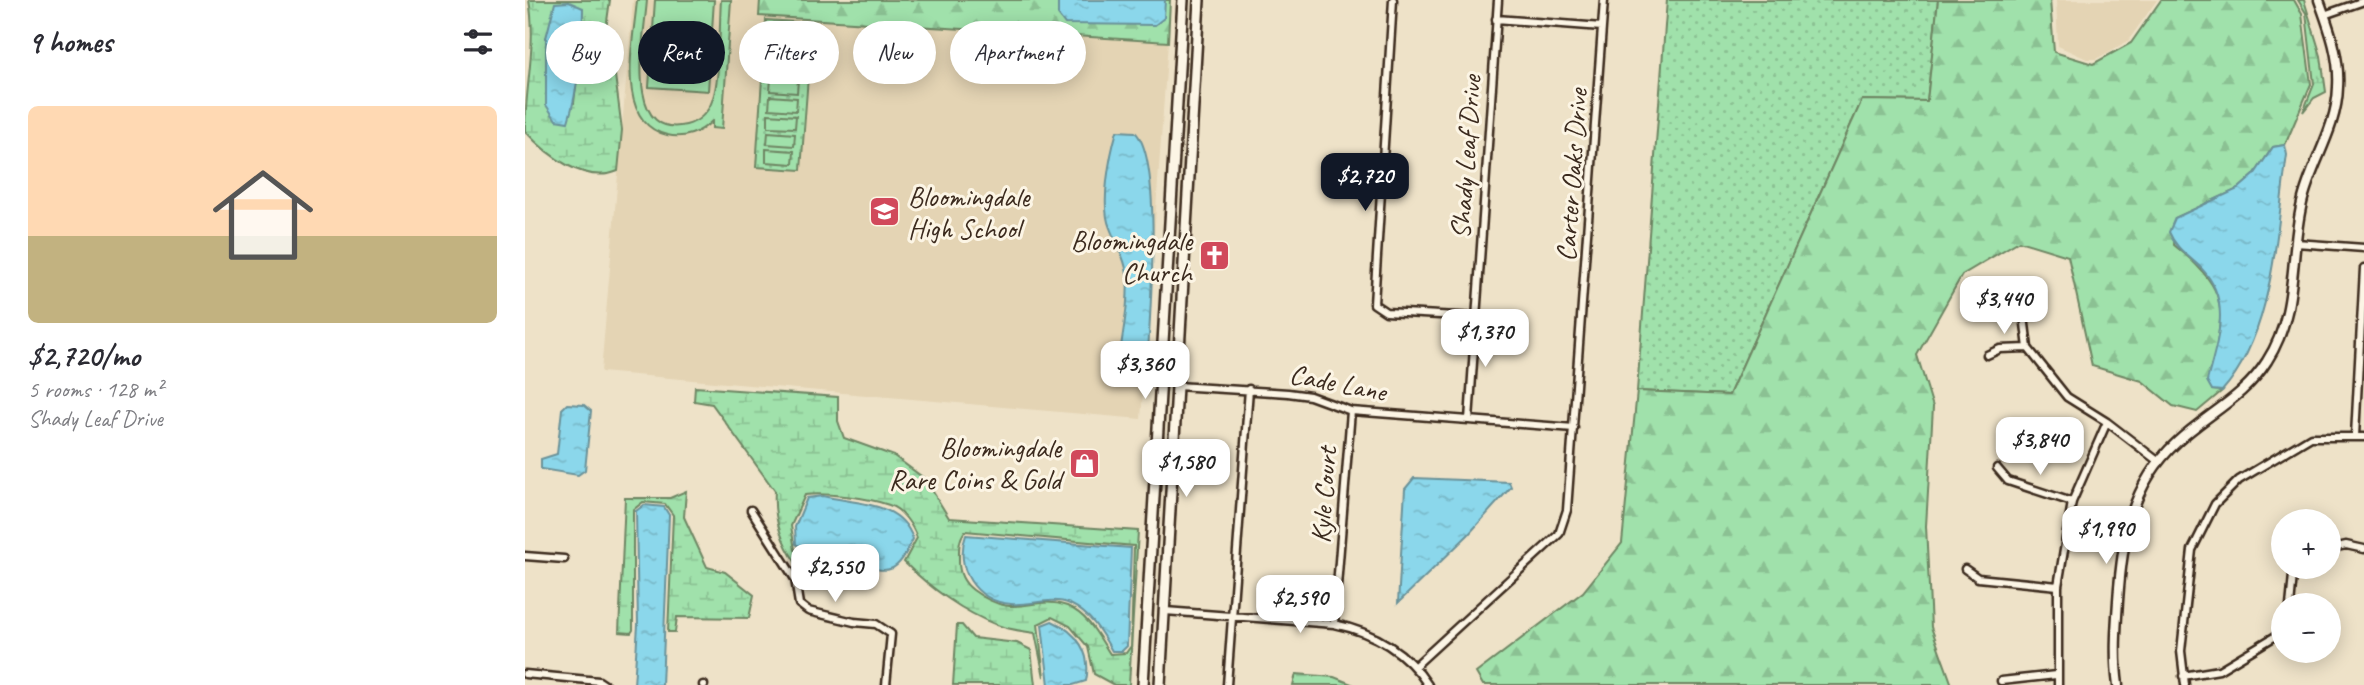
<!DOCTYPE html>
<meta charset="utf-8">
<style>
body{margin:0;font-family:Caveat,sans-serif;background:#f2f2f3;color:#2b2b33;height:100vh;display:flex;flex-direction:column;font-size:26px;white-space:nowrap}
*{box-sizing:border-box;margin:0}
p{font-size:23px;color:#7c7c81}
.icon{flex:none;width:38px;height:38px;fill:none;stroke:currentColor;stroke-width:2;stroke-linecap:round;stroke-linejoin:round}
.map{position:relative;flex:1;overflow:hidden}
.drawer{display:flex;flex-direction:column;background:#fff;width:525px}
.drawer>*{flex:none}
.guide{position:absolute;left:21px;top:21px;width:665px;height:63px;display:flex;gap:14px}
.buttons{position:absolute;left:1746px;top:509px;display:grid;gap:14px}
.buttons a{display:grid;place-items:center;width:70px;height:70px;border-radius:50%;background:#fff;box-shadow:0 4px 18px #0003;font-size:35px}
.price{position:absolute;translate:-50% -60px;padding:0 16px;border-radius:14px;background:#fff;color:#222;font-size:23px;line-height:46px;filter:drop-shadow(0 2px 4px #0008)}
.price::after{content:'';position:absolute;left:50%;top:42px;width:21px;height:16px;margin-left:-10px;background:inherit;clip-path:polygon(0 0,100% 0,50% 100%)}
.price.selected{background:#111827;color:#fff}
ul{padding:0;list-style:none}
li{display:grid;align-content:center;gap:14px;height:371px;padding:0 28px}
li+li{border-top:2px solid #e1e1e2}
li span{display:grid;place-items:center;height:217px;border-radius:10px;color:#555}
li>.icon{margin-inline-start:auto}
span .icon{width:126px;height:126px;fill:#fffc;stroke-width:1}
li b{font-size:30px}
h2{display:flex;justify-content:space-between;align-items:center;height:84px;padding:0 28px;font-size:30px}
.chip{padding:0 24px;border-radius:32px;background:#fff;box-shadow:0 4px 18px #0003;font-size:24px;line-height:63px}
.chip.selected{background:#111827;color:#fff}
main{display:flex;flex:1;min-height:0}
.map>svg:first-child{display:block}
.built{fill:#e4d4b4}
.grass{fill:url(#grass-dots);stroke:#6e8664;stroke-width:2}
.forest{fill:url(#forest-firs);stroke:#6e8664;stroke-width:2}
.wetland{fill:url(#wetland-marsh);stroke:#6e8664;stroke-width:2;fill-rule:evenodd}
.pitch{fill:#a0e1ab;stroke:#6e8664;stroke-width:2}
.water{fill:url(#water-ripples);stroke:#6b9299;stroke-width:2}
.lines{fill:none;stroke-linecap:round;stroke-linejoin:round}
.minor-casing{stroke:#3b2a1e;stroke-width:11}
.tertiary-casing{stroke:#3b2a1e;stroke-width:13}
.secondary-casing{stroke:#3b2a1e;stroke-width:14}
.minor{stroke:#fcf5e5;stroke-width:6}
.tertiary{stroke:#fcf5e5;stroke-width:8}
.secondary{stroke:#fcf5e5;stroke-width:9}
.labels{text-anchor:middle;stroke-width:6;stroke-linejoin:round;paint-order:stroke}
.street-label{font-size:28px;fill:#3b2a1e;stroke:#fcf5e5}
.poi-label{font-size:28px;fill:#3b2a1e;stroke:#fcf5e5;text-anchor:end}
</style>
<main>
<section class="drawer">
<h2>9 homes<svg class="icon" aria-label="filters" viewBox="0 0 24 24"><path d="M4 7h16M4 17h16"/><circle cx="9" cy="7" r="2"/><circle cx="15" cy="17" r="2"/></svg></h2>
<ul>
<li><span style="background:linear-gradient(#ffd9b3 60%,#c2b280 0)"><svg class="icon" aria-label="home" viewBox="0 0 24 24"><path d="M3 11l9-7 9 7M6 9v11h12V9"/></svg></span><div><b>$2,720/mo</b><p>5 rooms · 128 m²</p><p>Shady Leaf Drive</p></div></li>
</ul>
</section>
<div class="map">
<svg width="1839" height="685" viewBox="0 0 1839 685">
<defs>
<pattern id="grass-dots" width="8" height="8" patternUnits="userSpaceOnUse" patternTransform="scale(1.75)"><rect width="8" height="8" fill="#a0e1ab"/><path d="M2 2h.1M6 6h.1" fill="none" stroke="#8bc193" stroke-width="1.8" stroke-linecap="round"/></pattern>
<pattern id="forest-firs" width="22" height="20" patternUnits="userSpaceOnUse" patternTransform="scale(1.75)"><rect width="22" height="20" fill="#a0e1ab"/><path d="M5 1l3.5 6h-7zM16 11l3.5 6h-7z" fill="#8bc193"/></pattern>
<pattern id="wetland-marsh" width="20" height="14" patternUnits="userSpaceOnUse" patternTransform="scale(1.75)"><rect width="20" height="14" fill="#a0e1ab"/><path d="M1 5h8M5 5V1M11 12h8M15 12V8" fill="none" stroke="#8bc193"/></pattern>
<pattern id="water-ripples" width="26" height="14" patternUnits="userSpaceOnUse" patternTransform="scale(1.75)"><rect width="26" height="14" fill="#8bd7eb"/><path d="M2 4q2-2 4 0t4 0M15 11q2-2 4 0t4 0" fill="none" stroke="#79b9c9"/></pattern>
</defs>
<rect width="100%" height="100%" fill="#eee2c8"/>
<filter id="ink" filterUnits="userSpaceOnUse"><feTurbulence type="fractalNoise" baseFrequency=".0143" numOctaves="2"/><feDisplacementMap in="SourceGraphic" scale="14" xChannelSelector="R" yChannelSelector="G"/><feConvolveMatrix kernelMatrix="1 2 1 2 8 2 1 2 1" color-interpolation-filters="sRGB"/></filter>
<g filter="url(#ink)">
<path class="built" d="M 108,0 L 235,0 L 234,16 L 643,42 L 616,419 L 76,372 Z
M 1531,0 L 1632,0 L 1603,41 L 1571,59 L 1562,59 L 1533,46 Z"/>
<path class="grass" d="M 1142,0 L 1413,0 L 1402,101 L 1337,100 L 1204,395 L 1112,391 Z
M 241,20 L 287,23 L 276,170 L 231,167 Z"/>
<path class="forest" d="M 235,0 L 645,0 L 643,42 L 234,16 Z
M 1413,0 L 1525,0 L 1529,52 L 1568,64 L 1606,43 L 1636,0 L 1769,0 L 1777,14 L 1786,84 L 1760,145 L 1748,147 L 1729,175 L 1713,189 L 1650,218 L 1649,245 C 1718,300 1690,316 1687,390 L 1697,391 L 1672,412 L 1648,406 L 1617,381 L 1567,366 L 1543,256 L 1494,241 L 1437,275 L 1392,355 L 1408,407 L 1401,526 L 1406,627 L 1427,685 L 958,685 L 951,673 L 1058,592 L 1097,543 L 1112,391 L 1204,395 L 1337,100 L 1402,101 Z
M 771,674 L 809,677 L 829,685 L 768,685 Z"/>
<path class="wetland" d="M 4,0 L 85,0 L 78,50 L 90,75 L 97,130 L 93,171 C 60,185 22,155 0,131 C 0,87 12,45 4,0 ZM 21,38 L 54,58 L 49,103 L 21,105 Z
M 1773,0 L 1779,0 L 1796,56 L 1801,92 L 1789,98 L 1778,112 L 1789,84 L 1781,13 Z
M 170,387 L 313,397 L 313,421 L 319,438 L 369,456 L 400,479 L 424,518 L 613,531 L 604,685 L 589,685 L 569,674 L 563,647 L 545,626 L 527,617 L 513,624 L 519,677 L 510,633 C 498,631 484,630 472,625 C 438,612 404,587 379,562 L 392,538 C 388,526 377,509 364,505 C 345,498 299,492 280,495 L 266,526 L 270,550 L 306,564 L 323,566 L 271,563 C 256,541 248,518 250,491 L 187,404 L 169,401 ZM 440,531 L 609,546 L 606,646 L 601,653 L 585,654 C 573,635 563,615 542,606 C 507,593 492,623 448,590 C 439,583 434,574 434,562 C 434,551 433,540 440,531 Z
M 161,491 L 159,517 L 182,567 L 200,572 L 229,595 L 224,618 L 152,617 L 150,632 L 143,632 L 148,515 L 140,504 L 118,502 L 108,510 L 108,630 L 106,633 L 94,632 L 100,498 L 145,498 Z
M 432,625 L 437,625 L 448,638 L 492,643 L 506,650 L 510,685 L 428,685 Z"/>
<path class="pitch" d="M 112,0 L 122,0 C 120,33 97,140 161,125 C 173,122 183,113 187,101 C 196,77 194,27 196,0 L 206,0 L 197,129 L 187,128 L 187,121 C 175,133 159,139 142,135 C 88,122 109,40 112,0 Z
M 130,0 L 189,0 L 183,91 L 124,87 Z
M 249,23 L 278,25 L 275,78 L 245,76 Z
M 246,78 L 273,80 L 272,93 L 245,91 Z
M 245,96 L 272,98 L 271,111 L 244,109 Z
M 243,114 L 271,116 L 270,128 L 243,127 Z
M 243,132 L 270,134 L 269,146 L 242,144 Z
M 241,149 L 269,151 L 268,164 L 241,162 Z"/>
<path class="water" d="M 533,0 L 640,0 L 639,18 L 630,25 L 540,24 L 533,15 Z
M 44,2 L 58,8 C 58,41 53,91 43,122 L 31,120 L 21,105 L 21,38 L 30,3 Z
M 592,131 L 610,132 C 639,159 624,326 622,370 L 616,374 L 600,368 L 594,362 C 597,334 605,302 602,274 C 600,257 591,244 585,228 C 575,205 585,155 592,131 Z
M 1760,145 L 1762,155 C 1751,229 1750,332 1697,391 L 1687,390 L 1682,381 C 1692,341 1708,301 1676,268 C 1664,256 1651,249 1644,232 L 1650,218 L 1713,189 L 1729,175 L 1748,147 Z
M 42,404 L 59,405 L 66,411 L 60,470 L 53,475 L 16,469 L 16,459 L 32,454 L 37,409 Z
M 889,478 L 984,482 L 986,487 L 943,535 L 873,603 L 880,489 Z
M 298,496 C 331,504 376,501 388,539 C 383,549 376,566 365,569 C 352,574 284,553 271,544 L 270,527 L 282,498 Z
M 119,505 L 139,507 L 144,515 L 137,685 L 109,685 L 113,625 L 111,511 Z
M 441,535 L 606,548 L 602,646 L 597,651 L 587,651 C 576,632 566,614 545,604 C 526,596 506,606 486,604 C 450,602 429,567 441,535 Z
M 527,621 C 552,632 567,653 561,681 L 548,685 L 524,685 L 517,625 Z"/>
<g class="lines">
<defs>
<path id="minor" d="M 868,0 L 849,304 L 861,312 L 950,317
M 1799,15 L 1839,1
M 971,19 L 1077,27
M 1771,243 L 1839,248
M 1507,305 L 1499,316 L 1503,348 L 1542,397 L 1582,422 L 1634,462
M 1462,355 L 1475,349 L 1503,348
M 652,386 L 763,393 L 785,396 L 826,411 L 1049,428
M 944,420 L 973,0
M 1830,436 L 1839,268
M 1472,468 L 1483,481 L 1547,502
M 226,510 L 270,579 L 274,604 L 283,611 L 329,622 L 351,624 L 366,634 L 361,685
M 1804,549 L 1821,545 L 1839,549
M 0,556 L 39,559
M 1440,569 L 1453,578 L 1533,586
M 1765,606 L 1768,575 L 1773,567
M 640,611 L 809,624 C 848,632 881,651 903,685
M 809,624 L 826,411
M 890,666 L 1034,534 L 1042,510 L 1079,0
M 0,674 L 74,681 L 80,685
M 1658,676 L 1694,670 L 1759,631
M 1476,681 L 1531,675
M 178,685 L 179,685
M 702,685 L 724,389
M 1533,685 L 1533,586 L 1547,502 L 1582,422
M 1660,685 L 1656,651 L 1667,550 L 1690,504 L 1714,480 L 1786,437 L 1839,437"/>
<path id="tertiary" d="M 1593,685 C 1589,657 1591,629 1593,601 C 1597,540 1605,485 1652,442 C 1683,413 1719,398 1742,361 C 1774,312 1764,257 1777,203 C 1786,163 1812,129 1813,87 C 1815,56 1804,28 1794,0"/>
<path id="secondary" d="M 618,685 L 658,0
M 635,685 L 674,0"/>
</defs>
<use href="#minor" class="minor-casing"/>
<use href="#tertiary" class="tertiary-casing"/>
<use href="#secondary" class="secondary-casing"/>
<use href="#minor" class="minor"/>
<use href="#tertiary" class="tertiary"/>
<use href="#secondary" class="secondary"/>
</g>
</g>
<defs>
<symbol id="school-square" viewBox="-11 -11 22 22"><rect x="-9" y="-9" width="18" height="18" rx="4" fill="#d1495b" stroke="#fcf5e5"/><path d="M0-5L7-2L0 1L-7-2ZM-4 1L0 2.5L4 1V4Q0 6-4 4Z" fill="#fff"/></symbol>
<symbol id="church-square" viewBox="-11 -11 22 22"><rect x="-9" y="-9" width="18" height="18" rx="4" fill="#d1495b" stroke="#fcf5e5"/><path d="M-1.2-6h2.4v3.5h3.3v2.4h-3.3V6h-2.4V-.1h-3.3v-2.4h3.3Z" fill="#fff"/></symbol>
<symbol id="shop-square" viewBox="-11 -11 22 22"><rect x="-9" y="-9" width="18" height="18" rx="4" fill="#d1495b" stroke="#fcf5e5"/><path d="M-5-2.5h2.3a2.7 3.5 0 0 1 5.4 0H5L5.5 6h-11ZM-1.5-2.5h3a1.5 2.3 0 0 0-3 0Z" fill="#fff"/></symbol>
</defs>
<g fill-rule="evenodd">
<use href="#school-square" x="342" y="194" width="35" height="35"/>
<use href="#church-square" x="672" y="238" width="35" height="35"/>
<use href="#shop-square" x="542" y="446" width="35" height="35"/>
</g>
<g class="labels">
<g class="street-label">
<text transform="translate(940 157) rotate(-86)" y="10">Shady Leaf Drive</text>
<text transform="translate(1046 175) rotate(-86)" y="10">Carter Oaks Drive</text>
<text transform="translate(813 382) rotate(11)" y="10">Cade Lane</text>
<text transform="translate(798 495) rotate(-86)" y="10">Kyle Court</text>
</g>
<g class="poi-label">
<text x="383" y="206" text-anchor="start">Bloomingdale<tspan x="383" dy="32">High School</tspan></text>
<text x="667" y="250">Bloomingdale<tspan x="667" dy="32">Church</tspan></text>
<text x="536" y="457">Bloomingdale<tspan x="536" dy="32">Rare Coins &amp; Gold</tspan></text>
</g>
</g>
</svg>
<div class="buttons">
<a>+</a>
<a>−</a>
</div>
<b class="price selected" style="left:840px;top:213px">$2,720</b>
<b class="price" style="left:1479px;top:336px">$3,440</b>
<b class="price" style="left:960px;top:369px">$1,370</b>
<b class="price" style="left:620px;top:401px">$3,360</b>
<b class="price" style="left:1515px;top:477px">$3,840</b>
<b class="price" style="left:661px;top:499px">$1,580</b>
<b class="price" style="left:1581px;top:566px">$1,990</b>
<b class="price" style="left:310px;top:604px">$2,550</b>
<b class="price" style="left:775px;top:635px">$2,590</b>
<div class="guide">
<a class="chip">Buy</a>
<a class="chip selected">Rent</a>
<a class="chip">Filters</a>
<a class="chip">New</a>
<a class="chip">Apartment</a>
</div>
</div>
</main>
